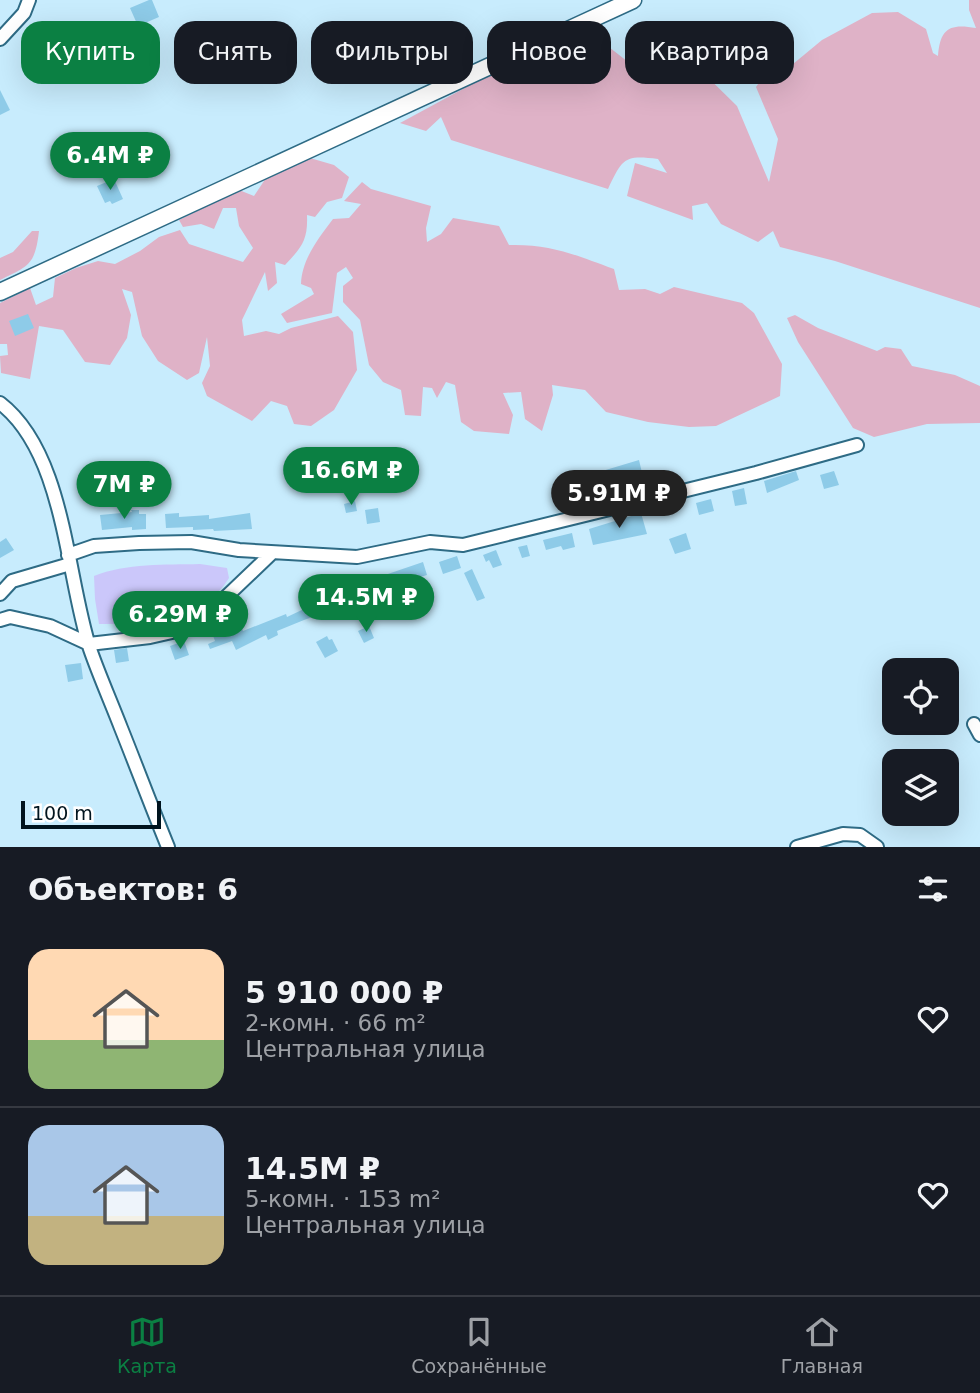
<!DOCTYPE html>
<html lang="ru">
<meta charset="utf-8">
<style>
body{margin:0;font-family:"DejaVu Sans",sans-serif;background:#20242c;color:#f1f3f6;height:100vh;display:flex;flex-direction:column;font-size:26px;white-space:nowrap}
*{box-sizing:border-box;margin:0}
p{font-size:23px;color:#9ea1a6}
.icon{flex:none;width:38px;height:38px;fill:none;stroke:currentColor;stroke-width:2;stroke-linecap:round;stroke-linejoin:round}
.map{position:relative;height:847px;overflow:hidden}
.details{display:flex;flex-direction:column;background:#171b24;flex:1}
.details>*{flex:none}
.hud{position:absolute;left:21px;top:21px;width:938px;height:63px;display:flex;gap:14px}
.controls{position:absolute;left:882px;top:658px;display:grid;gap:14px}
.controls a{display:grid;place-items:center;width:77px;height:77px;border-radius:14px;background:#171b24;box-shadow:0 7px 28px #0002;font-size:35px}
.scale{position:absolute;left:21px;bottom:18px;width:140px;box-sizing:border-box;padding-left:7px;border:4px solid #00141e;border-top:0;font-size:19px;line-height:24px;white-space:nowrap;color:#00141e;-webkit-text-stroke:5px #fff;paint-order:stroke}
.price{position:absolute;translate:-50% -60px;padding:0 16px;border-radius:24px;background:#0b8043;color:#fff;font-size:23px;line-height:46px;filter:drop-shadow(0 2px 4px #0008)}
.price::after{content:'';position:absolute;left:50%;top:42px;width:21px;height:16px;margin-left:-10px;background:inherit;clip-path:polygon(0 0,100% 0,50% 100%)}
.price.current{background:#222;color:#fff}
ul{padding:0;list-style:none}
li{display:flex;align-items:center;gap:21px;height:175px;padding:0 28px}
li+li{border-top:2px solid #363941}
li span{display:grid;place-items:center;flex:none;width:196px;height:140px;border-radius:21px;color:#555}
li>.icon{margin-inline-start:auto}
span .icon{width:84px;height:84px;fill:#fffc;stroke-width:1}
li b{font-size:30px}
h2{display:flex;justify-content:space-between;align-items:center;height:84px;padding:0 28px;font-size:30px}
.chip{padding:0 24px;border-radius:21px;background:#171b24;box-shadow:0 7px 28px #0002;font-size:24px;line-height:63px}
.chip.current{background:#0b8043;color:#fff}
.tab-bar{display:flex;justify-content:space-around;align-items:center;height:98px;border-top:2px solid #363941;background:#171b24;font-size:19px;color:#9ea1a6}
.tab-bar a{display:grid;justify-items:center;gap:4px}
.tab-bar .current{color:#0b8043}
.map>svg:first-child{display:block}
.green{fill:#dfb2c7}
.water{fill:#cbc7fa}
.building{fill:#8ecbe8}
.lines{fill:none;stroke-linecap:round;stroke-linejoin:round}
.minor-casing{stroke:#2e6b85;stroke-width:16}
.major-casing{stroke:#2e6b85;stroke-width:19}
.minor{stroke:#fff;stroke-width:12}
.major{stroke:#fff;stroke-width:16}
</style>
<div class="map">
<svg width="980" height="847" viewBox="0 0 980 847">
<rect width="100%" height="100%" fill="#c8ecfd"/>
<path class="green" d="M 969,0 L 980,0 L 980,308 L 835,261 L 780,247 L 773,231 L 758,242 L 721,224 L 707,203 L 692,206 L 693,220 L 627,196 L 635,163 L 667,173 L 658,159 C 624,155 623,158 608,189 L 451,140 L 441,117 L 426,131 L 400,123 L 520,58 L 548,68 L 596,37 L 632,65 L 637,39 L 680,50 L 737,106 L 769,182 L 778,139 L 756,87 L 763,77 L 781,74 L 822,40 L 872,13 L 898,12 L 926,29 L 933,53 L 938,56 C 940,29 949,23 976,28 L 969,10 Z
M 310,158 L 334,165 L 349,177 L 342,198 L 327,202 L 315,217 L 307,215 C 308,240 302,247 285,265 L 275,262 L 277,283 L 268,291 L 265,272 L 242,320 L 244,336 L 266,331 L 279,334 L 291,328 L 338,316 L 353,332 L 357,370 L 334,410 L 311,426 L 294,424 L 287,406 L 271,401 L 252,421 L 207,396 L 202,383 L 210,366 L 207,337 L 199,373 L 187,380 L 158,361 L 142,336 L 132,292 L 122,289 L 131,315 L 127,338 L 110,365 L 85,362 L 63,330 L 39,326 L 30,379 L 1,373 L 0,356 L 8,355 L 7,344 L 0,344 L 0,303 L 30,288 L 36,305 L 53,297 L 55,278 L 76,268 L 98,261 L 115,264 L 140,251 L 159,237 L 180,230 L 189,244 L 243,262 L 253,248 L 239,226 L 236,208 L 223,208 L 214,229 L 201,224 L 183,227 L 179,220 L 239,190 L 254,196 L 266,178 Z
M 362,182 L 371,189 L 431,206 L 426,228 L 427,242 L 441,234 L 453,218 L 499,226 L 509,245 C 552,244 575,255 614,269 L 619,290 L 645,289 L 660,294 L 674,287 L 742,303 L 754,313 L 782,364 L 780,396 L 716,426 L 689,427 L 648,422 L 606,412 L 585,390 L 552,385 L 553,395 L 542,431 L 525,419 L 521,392 L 503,393 L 513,415 L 509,434 L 474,431 L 461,422 L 455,385 L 446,382 L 437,398 L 432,388 L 423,387 L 421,416 L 405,415 L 401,390 L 383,382 L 369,365 L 360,320 L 343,302 L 343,286 L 353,278 L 346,267 L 337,273 L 332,313 L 287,323 L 281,314 L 314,294 L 311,288 L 301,284 C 302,259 318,239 333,219 L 349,218 L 361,204 L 344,201 Z
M 32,231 L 39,231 C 35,265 29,266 0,280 L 0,258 L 13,252 Z
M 795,315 L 818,328 L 877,351 L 885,347 L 901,349 L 912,366 L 955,375 L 980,386 L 980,423 L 927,424 L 874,437 L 853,428 L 798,342 L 787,318 Z"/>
<path class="water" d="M 200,564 L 227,568 L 229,578 C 205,619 142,625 99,624 L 95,599 L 94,576 C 126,563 166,565 200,564 Z"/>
<path class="building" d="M 149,0 L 152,0 L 159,17 L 138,26 L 130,8 Z
M 439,46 L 445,65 L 432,68 L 425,53 Z
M 0,90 L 10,110 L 0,115 Z
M 114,179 L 123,199 L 112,204 L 110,201 L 105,203 L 97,186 Z
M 28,314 L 34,328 L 15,336 L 9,321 Z
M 639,460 L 643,477 L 629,481 L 628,477 L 623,478 L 622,475 L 601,480 L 599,472 Z
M 796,471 L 799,480 L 767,493 L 764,481 Z
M 834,471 L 839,485 L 824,489 L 820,475 Z
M 744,488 L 747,504 L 735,506 L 732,491 Z
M 711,499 L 714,511 L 699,515 L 696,503 Z
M 355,501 L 357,511 L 346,513 L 344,504 Z
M 378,508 L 380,522 L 367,524 L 365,510 Z
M 131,510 L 139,510 L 139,514 L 146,514 L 146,529 L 132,530 L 132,527 L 102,530 L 100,515 L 132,512 Z
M 179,513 L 179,517 L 209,515 L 209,519 L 250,513 L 252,529 L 214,531 L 213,529 L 193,530 L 193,527 L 166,528 L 165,514 Z
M 641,513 L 647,534 L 593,545 L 589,529 Z
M 572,533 L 575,547 L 563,550 L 561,546 L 546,550 L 543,540 Z
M 686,533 L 691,549 L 675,554 L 669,539 Z
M 6,538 L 14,550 L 0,558 L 0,542 Z
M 527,545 L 530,556 L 522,558 L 518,547 Z
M 496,550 L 502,565 L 493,568 L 489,560 L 486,562 L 483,555 Z
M 457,556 L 461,568 L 443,574 L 439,562 Z
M 423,562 L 427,575 L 397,584 L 399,588 L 388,592 L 382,576 Z
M 472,569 L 485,598 L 477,601 L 464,573 Z
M 368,581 L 372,594 L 360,598 L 355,585 Z
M 384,587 L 391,601 L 381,606 L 374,592 Z
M 340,592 L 347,606 L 335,611 L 334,609 L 319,617 L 318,615 L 304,620 L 277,631 L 278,635 L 268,640 L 266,635 L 236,650 L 232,641 L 210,649 L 208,644 L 215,641 L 212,633 L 223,629 L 225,636 L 242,628 L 243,631 L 286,614 L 287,617 Z
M 369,626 L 374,638 L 364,643 L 358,631 Z
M 327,636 L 329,640 L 332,639 L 338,651 L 325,658 L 316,642 Z
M 184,641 L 189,655 L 175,660 L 170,646 Z
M 127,648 L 129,661 L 116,663 L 114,650 Z
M 81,663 L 83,679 L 68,682 L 65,665 Z"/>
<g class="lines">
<defs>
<path id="minor" d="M 0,39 L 24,13 L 29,0
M 0,403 C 65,453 66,575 90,649 C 99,675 111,702 121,728 C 137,768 152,808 168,847
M 68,555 L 94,546 L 139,543 L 191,542 L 239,550 L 357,557 L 430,542 L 463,545 L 756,473 L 857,445
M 0,594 L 12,581 L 70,564
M 0,620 L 10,617 L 50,626 L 89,644 L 150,637 L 181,630 L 206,616 L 272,553
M 974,724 L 980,735
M 797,847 L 843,834 L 860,835 L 877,847"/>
<path id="major" d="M 0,292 L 633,0"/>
</defs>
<use href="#minor" class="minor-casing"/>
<use href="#major" class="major-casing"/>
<use href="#minor" class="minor"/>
<use href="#major" class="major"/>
</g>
</svg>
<div class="controls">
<a><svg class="icon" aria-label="locate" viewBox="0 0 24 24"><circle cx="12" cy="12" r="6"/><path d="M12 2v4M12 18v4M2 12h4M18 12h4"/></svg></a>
<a><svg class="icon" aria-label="layers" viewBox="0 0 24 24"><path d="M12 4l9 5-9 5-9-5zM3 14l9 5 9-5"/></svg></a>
</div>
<div class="scale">100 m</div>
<b class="price" style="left:110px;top:192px">6.4M ₽</b>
<b class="price" style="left:351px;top:507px">16.6M ₽</b>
<b class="price" style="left:124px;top:521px">7M ₽</b>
<b class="price current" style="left:619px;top:530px">5.91M ₽</b>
<b class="price" style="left:366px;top:634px">14.5M ₽</b>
<b class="price" style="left:180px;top:651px">6.29M ₽</b>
<div class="hud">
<a class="chip current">Купить</a>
<a class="chip">Снять</a>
<a class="chip">Фильтры</a>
<a class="chip">Новое</a>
<a class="chip">Квартира</a>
</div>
</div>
<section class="details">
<h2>Объектов: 6<svg class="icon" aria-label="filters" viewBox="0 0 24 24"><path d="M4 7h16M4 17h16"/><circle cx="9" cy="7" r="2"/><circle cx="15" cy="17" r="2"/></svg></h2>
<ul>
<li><span style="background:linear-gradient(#ffd9b3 65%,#8fb573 0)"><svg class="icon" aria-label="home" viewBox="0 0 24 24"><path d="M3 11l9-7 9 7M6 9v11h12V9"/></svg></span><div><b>5 910 000 ₽</b><p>2-комн. · 66 m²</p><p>Центральная улица</p></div><svg class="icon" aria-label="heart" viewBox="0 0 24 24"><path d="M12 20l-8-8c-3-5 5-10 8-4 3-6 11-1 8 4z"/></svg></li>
<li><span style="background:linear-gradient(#a9c7e8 65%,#c2b280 0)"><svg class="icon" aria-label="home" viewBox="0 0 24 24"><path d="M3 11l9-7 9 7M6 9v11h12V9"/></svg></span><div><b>14.5M ₽</b><p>5-комн. · 153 m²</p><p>Центральная улица</p></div><svg class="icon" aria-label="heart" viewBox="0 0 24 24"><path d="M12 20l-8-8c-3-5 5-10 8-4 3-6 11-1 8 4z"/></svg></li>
</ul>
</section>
<nav class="tab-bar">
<a class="current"><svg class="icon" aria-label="map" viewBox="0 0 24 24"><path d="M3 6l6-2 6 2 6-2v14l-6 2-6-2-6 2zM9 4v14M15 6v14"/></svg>Карта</a>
<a><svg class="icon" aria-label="saved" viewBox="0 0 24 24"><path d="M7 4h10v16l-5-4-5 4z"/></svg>Сохранённые</a>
<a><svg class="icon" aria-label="home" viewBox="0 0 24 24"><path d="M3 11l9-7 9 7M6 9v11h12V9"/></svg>Главная</a>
</nav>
